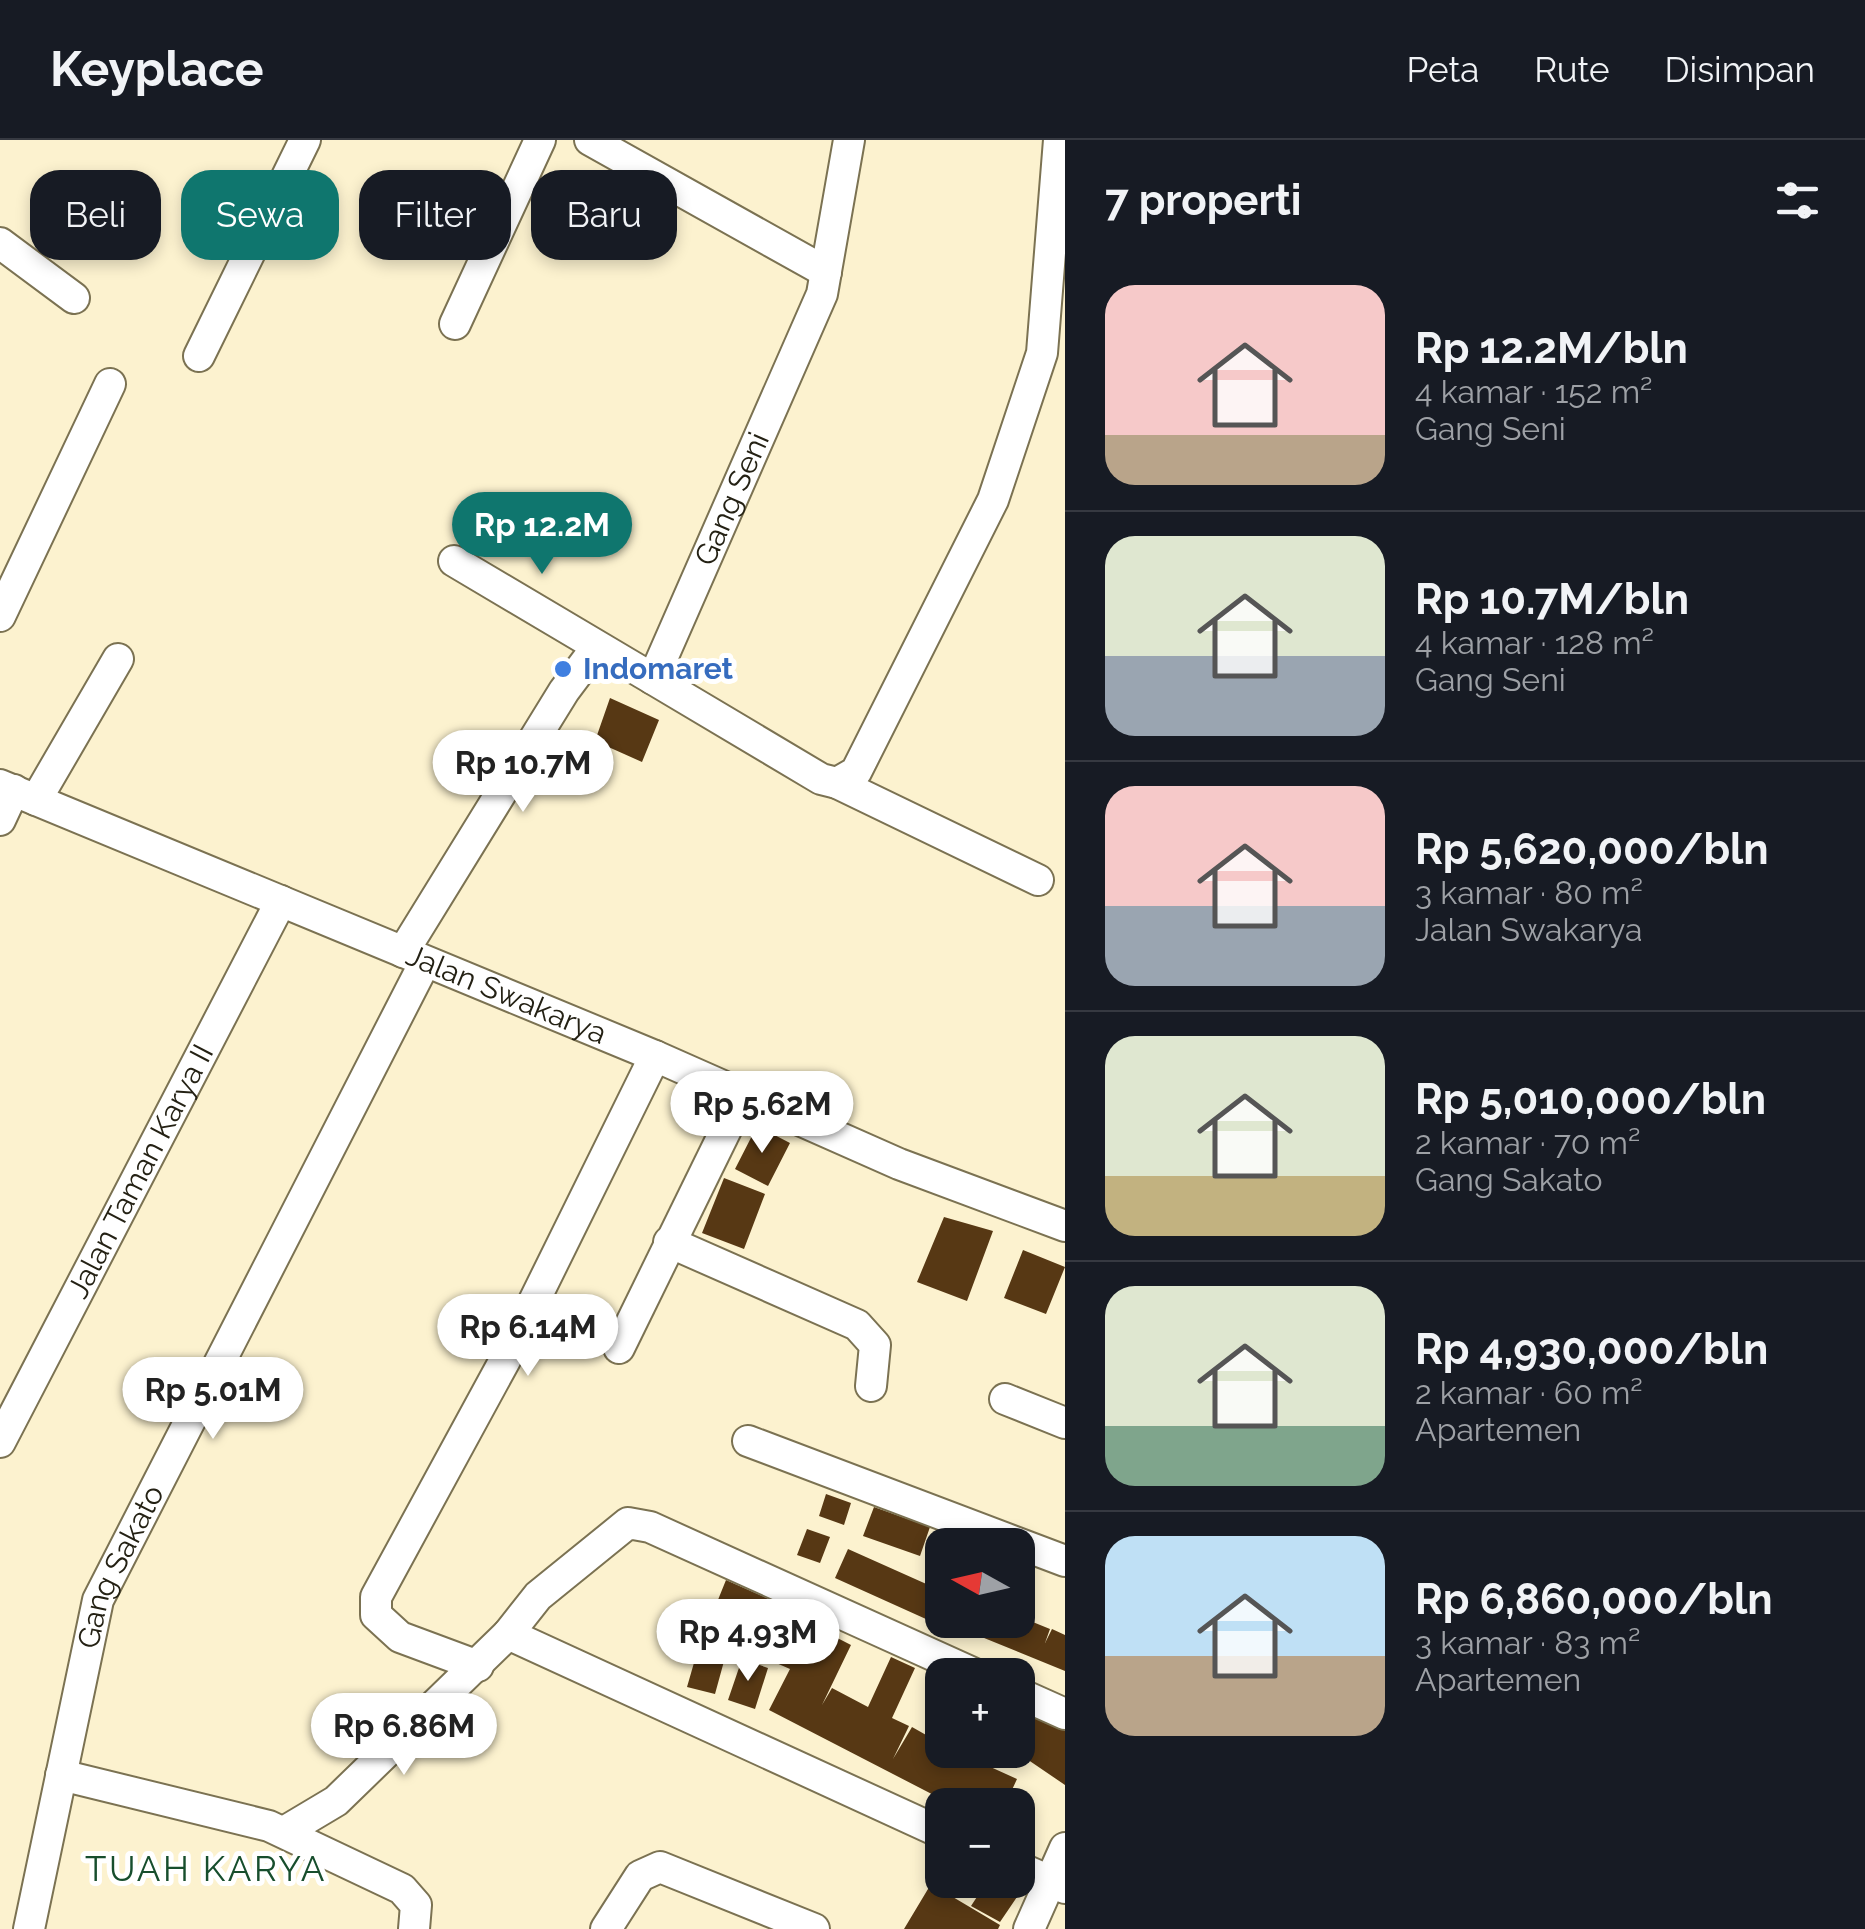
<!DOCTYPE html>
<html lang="id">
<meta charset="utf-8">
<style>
body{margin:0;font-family:Raleway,sans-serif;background:#20242c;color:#f1f3f6;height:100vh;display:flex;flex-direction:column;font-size:38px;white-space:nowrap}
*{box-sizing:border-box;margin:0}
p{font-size:32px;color:#9ea1a6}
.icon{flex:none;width:55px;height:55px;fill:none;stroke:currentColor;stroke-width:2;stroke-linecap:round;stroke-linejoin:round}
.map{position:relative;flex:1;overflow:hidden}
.drawer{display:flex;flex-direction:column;background:#171b24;width:800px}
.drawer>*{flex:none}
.banner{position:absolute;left:30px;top:30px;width:885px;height:90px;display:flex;gap:20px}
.needle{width:65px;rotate:278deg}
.controls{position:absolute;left:925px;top:1388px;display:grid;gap:20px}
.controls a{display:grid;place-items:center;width:110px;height:110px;border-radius:20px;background:#171b24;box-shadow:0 5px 15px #0003;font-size:50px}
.price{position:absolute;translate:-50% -85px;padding:0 22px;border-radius:35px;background:#fff;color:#222;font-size:32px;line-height:65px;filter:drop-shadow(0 2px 5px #0008)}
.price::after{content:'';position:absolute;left:50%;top:60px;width:30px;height:22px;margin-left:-15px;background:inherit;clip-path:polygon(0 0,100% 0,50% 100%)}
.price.current{background:#0f766e;color:#fff}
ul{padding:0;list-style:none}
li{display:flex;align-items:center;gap:30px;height:250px;padding:0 40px}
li+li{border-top:2px solid #363941}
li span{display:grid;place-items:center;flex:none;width:280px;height:200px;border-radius:30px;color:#555}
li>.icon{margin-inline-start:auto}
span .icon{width:120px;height:120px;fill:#fffc;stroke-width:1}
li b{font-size:42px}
h2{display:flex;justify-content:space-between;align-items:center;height:120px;padding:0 40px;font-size:42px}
.chip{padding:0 35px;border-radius:30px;background:#171b24;box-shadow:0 5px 15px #0003;font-size:35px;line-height:90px}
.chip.current{background:#0f766e;color:#fff}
header{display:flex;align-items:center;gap:60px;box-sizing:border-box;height:140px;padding:0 50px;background:#171b24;border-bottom:2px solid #363941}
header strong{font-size:48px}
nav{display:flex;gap:55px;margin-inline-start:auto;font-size:35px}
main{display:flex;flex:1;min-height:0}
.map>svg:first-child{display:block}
.building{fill:#573814}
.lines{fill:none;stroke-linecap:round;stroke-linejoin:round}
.street-casing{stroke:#7b7252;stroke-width:34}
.street{stroke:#fff;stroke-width:30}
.shop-dot{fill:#3f7fe0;stroke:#fff;stroke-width:4}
.labels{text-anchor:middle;stroke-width:10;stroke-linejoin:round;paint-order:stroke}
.street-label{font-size:30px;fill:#242114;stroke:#fff}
.shop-label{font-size:30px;font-weight:bold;fill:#366cbe;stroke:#fff;text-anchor:start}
.quarter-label{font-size:35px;letter-spacing:2.5px;fill:#174e2d;stroke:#fff}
</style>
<header>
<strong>Keyplace</strong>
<nav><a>Peta</a><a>Rute</a><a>Disimpan</a></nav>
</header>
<main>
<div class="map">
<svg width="1065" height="1789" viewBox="0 0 1065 1789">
<rect width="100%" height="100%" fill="#fcf2cf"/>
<path class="building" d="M 610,558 L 659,580 L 642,622 L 595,601 Z
M 757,986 L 790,1003 L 768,1046 L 735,1029 Z
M 724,1038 L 765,1054 L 744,1109 L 702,1093 Z
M 944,1077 L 993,1091 L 967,1161 L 917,1142 Z
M 1023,1110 L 1065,1127 L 1046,1174 L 1004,1158 Z
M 826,1354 L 851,1363 L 844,1385 L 819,1376 Z
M 874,1367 L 930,1387 L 920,1416 L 863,1396 Z
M 807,1389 L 830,1397 L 820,1423 L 797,1415 Z
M 848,1409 L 942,1451 L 937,1484 L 835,1438 Z
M 726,1440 L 812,1478 L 795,1517 L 812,1485 L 851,1505 L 822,1565 L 832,1548 L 868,1567 L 891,1517 L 915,1528 L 892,1578 L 909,1586 L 893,1619 L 912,1587 L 942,1604 L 942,1610 L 953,1610 L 1017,1639 L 1005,1665 L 953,1665 L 769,1570 L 790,1529 L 705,1492 Z
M 1018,1476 L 1050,1489 L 1045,1503 L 1052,1489 L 1065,1495 L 1065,1531 L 957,1487 L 959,1480 L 1018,1480 Z
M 702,1495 L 729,1503 L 715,1554 L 687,1547 Z
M 742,1519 L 768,1528 L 755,1569 L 728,1560 Z
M 1029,1565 L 1065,1589 L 1065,1645 L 1018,1613 L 1018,1581 Z
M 988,1740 L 1010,1740 L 1023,1748 L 1000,1782 L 971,1766 Z
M 931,1744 L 1000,1785 L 998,1789 L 904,1789 Z"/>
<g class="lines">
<defs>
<g id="street">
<path d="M 590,0 L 826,132"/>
<path d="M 0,103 L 74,158"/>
<path d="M 455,184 L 540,0"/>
<path d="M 199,216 L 305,0"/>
<path id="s1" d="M 454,421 L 653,539 L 822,154 L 849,0"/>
<path d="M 0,476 L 110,244"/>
<path d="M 653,539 L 821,639 L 837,643 L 856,632 L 993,360 L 1042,213 L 1059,0"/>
<path d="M 837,643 L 1038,740"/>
<path id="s2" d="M 0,645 L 655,916 L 899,1024 L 1065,1086"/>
<path d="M 36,660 L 118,519"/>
<path d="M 0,680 L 14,650"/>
<path d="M 403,812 L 564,551 L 597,507"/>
<path d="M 669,1102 L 857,1185 L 875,1205 L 871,1246"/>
<path d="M 619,1208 L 742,957"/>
<path d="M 1005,1259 L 1065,1283"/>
<path d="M 748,1301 L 1065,1421"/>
<path id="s3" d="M 0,1302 L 281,761"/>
<path d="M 508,1494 L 538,1456 L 628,1383 L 650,1387 L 977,1535"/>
<path d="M 478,1526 L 400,1497 L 376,1475 L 376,1457 L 505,1220 L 655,916"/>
<path d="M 1018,1553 L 1065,1574"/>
<path d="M 61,1635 L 269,1686 L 402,1749 L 416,1765 L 414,1789"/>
<path d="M 284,1692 L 336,1661 L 508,1494 L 942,1693"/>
<path d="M 1018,1727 L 1065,1748"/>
<path id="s4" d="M 29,1789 L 98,1460 L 424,824"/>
<path d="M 606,1789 L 640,1736 L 660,1727 L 814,1789"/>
<path d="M 1029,1789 L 1065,1708"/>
</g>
</defs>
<use href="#street" class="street-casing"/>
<use href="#street" class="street"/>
</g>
<circle class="shop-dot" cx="563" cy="529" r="10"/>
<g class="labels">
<g class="street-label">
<text dy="10" stroke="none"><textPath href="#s1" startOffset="428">Gang Seni</textPath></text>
<text dy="10" stroke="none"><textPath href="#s2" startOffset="548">Jalan Swakarya</textPath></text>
<text dy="10" stroke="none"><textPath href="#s3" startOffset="305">Jalan Taman Karya II</textPath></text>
<text dy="10" stroke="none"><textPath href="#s4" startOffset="375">Gang Sakato</textPath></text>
</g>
<g class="shop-label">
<text x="583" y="539">Indomaret</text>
</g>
<g class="quarter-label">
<text x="206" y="1741">TUAH KARYA</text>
</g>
</g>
</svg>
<div class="controls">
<a><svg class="needle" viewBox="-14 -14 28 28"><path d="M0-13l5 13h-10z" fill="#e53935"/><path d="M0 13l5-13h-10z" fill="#9ea1a6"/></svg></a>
<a>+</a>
<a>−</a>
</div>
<b class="price current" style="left:542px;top:437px">Rp 12.2M</b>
<b class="price" style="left:523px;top:675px">Rp 10.7M</b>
<b class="price" style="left:762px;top:1016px">Rp 5.62M</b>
<b class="price" style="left:528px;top:1239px">Rp 6.14M</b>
<b class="price" style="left:213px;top:1302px">Rp 5.01M</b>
<b class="price" style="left:748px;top:1544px">Rp 4.93M</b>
<b class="price" style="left:404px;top:1638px">Rp 6.86M</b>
<div class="banner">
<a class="chip">Beli</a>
<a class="chip current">Sewa</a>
<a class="chip">Filter</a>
<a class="chip">Baru</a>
</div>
</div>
<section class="drawer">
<h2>7 properti<svg class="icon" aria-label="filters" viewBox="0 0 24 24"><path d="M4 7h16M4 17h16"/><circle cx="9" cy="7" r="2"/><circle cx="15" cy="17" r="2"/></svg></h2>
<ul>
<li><span style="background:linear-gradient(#f6c9c9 75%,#b9a48a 0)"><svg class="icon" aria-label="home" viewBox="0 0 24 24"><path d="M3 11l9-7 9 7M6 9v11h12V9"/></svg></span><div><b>Rp 12.2M/bln</b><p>4 kamar · 152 m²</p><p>Gang Seni</p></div></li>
<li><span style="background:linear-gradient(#dfe7d0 60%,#9aa5b1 0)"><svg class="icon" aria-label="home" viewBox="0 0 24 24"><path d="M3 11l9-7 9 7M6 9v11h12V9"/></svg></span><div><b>Rp 10.7M/bln</b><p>4 kamar · 128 m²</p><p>Gang Seni</p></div></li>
<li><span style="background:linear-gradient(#f6c9c9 60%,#9aa5b1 0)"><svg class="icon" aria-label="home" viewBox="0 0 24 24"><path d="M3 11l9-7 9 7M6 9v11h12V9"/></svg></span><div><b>Rp 5,620,000/bln</b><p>3 kamar · 80 m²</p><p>Jalan Swakarya</p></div></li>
<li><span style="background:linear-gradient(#dfe7d0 70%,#c2b280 0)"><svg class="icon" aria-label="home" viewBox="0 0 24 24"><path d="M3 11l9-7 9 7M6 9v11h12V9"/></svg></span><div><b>Rp 5,010,000/bln</b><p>2 kamar · 70 m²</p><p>Gang Sakato</p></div></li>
<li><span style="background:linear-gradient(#dfe7d0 70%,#7fa58c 0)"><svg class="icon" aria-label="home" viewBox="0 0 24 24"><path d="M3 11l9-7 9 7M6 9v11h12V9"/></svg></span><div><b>Rp 4,930,000/bln</b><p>2 kamar · 60 m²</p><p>Apartemen</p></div></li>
<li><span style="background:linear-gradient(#bfe0f5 60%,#b9a48a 0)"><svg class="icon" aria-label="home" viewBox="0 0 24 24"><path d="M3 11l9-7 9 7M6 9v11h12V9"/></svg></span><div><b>Rp 6,860,000/bln</b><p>3 kamar · 83 m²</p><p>Apartemen</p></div></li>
</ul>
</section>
</main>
